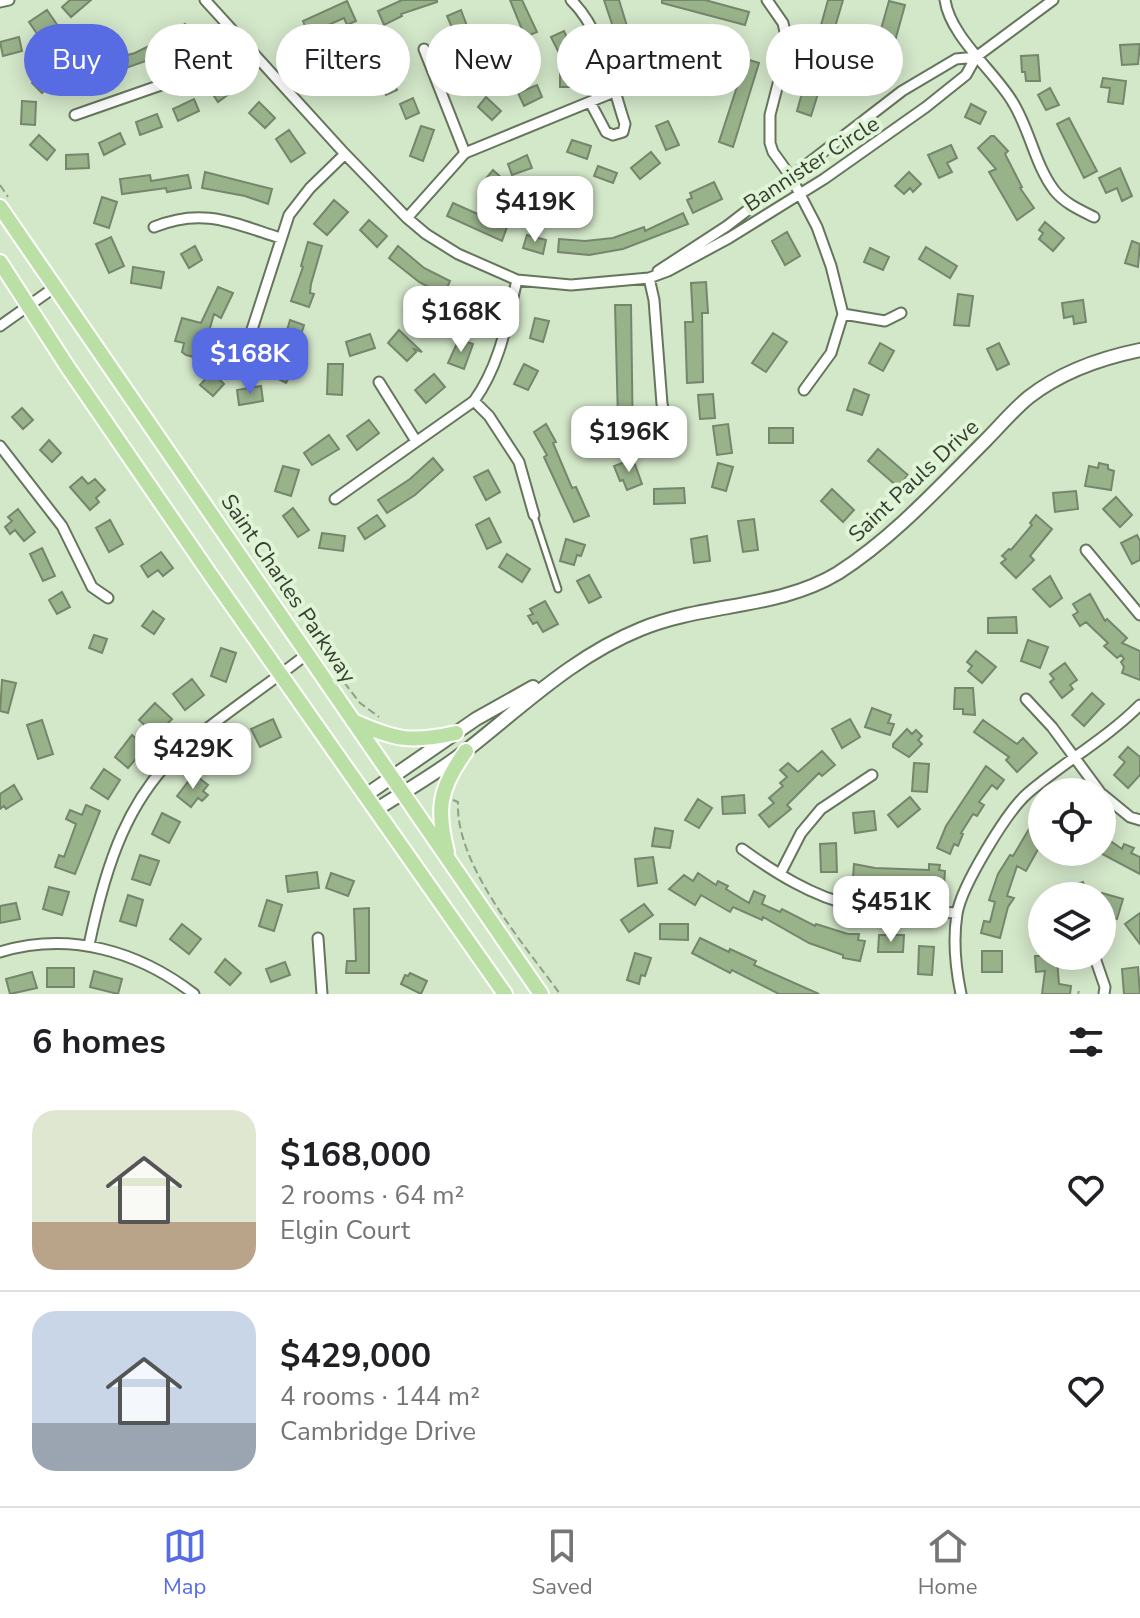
<!DOCTYPE html>
<meta charset="utf-8">
<style>
body{margin:0;font-family:"Nunito Sans",sans-serif;background:#f2f2f2;color:#202124;height:100vh;display:flex;flex-direction:column;font-size:30px;white-space:nowrap}
*{box-sizing:border-box;margin:0}
p{font-size:26px;color:#757577}
.icon{flex:none;width:44px;height:44px;fill:none;stroke:currentColor;stroke-width:2;stroke-linecap:round;stroke-linejoin:round}
.map{position:relative;height:994px;overflow:hidden}
.sheet{display:flex;flex-direction:column;background:#fff;flex:1}
.sheet>*{flex:none}
.hud{position:absolute;left:24px;top:24px;width:1092px;height:72px;display:flex;gap:16px}
.tools{position:absolute;left:1028px;top:778px;display:grid;gap:16px}
.tools a{display:grid;place-items:center;width:88px;height:88px;border-radius:50%;background:#fff;box-shadow:0 4px 20px #0003;font-size:40px}
.price{position:absolute;translate:-50% -68px;padding:0 18px;border-radius:16px;background:#fff;color:#222;font-size:26px;line-height:52px;filter:drop-shadow(0 2px 4px #0008)}
.price::after{content:'';position:absolute;left:50%;top:48px;width:24px;height:18px;margin-left:-12px;background:inherit;clip-path:polygon(0 0,100% 0,50% 100%)}
.price.active{background:#576ce3;color:#fff}
ul{padding:0;list-style:none}
li{display:flex;align-items:center;gap:24px;height:200px;padding:0 32px}
li+li{border-top:2px solid #e0e0e0}
li span{display:grid;place-items:center;flex:none;width:224px;height:160px;border-radius:24px;color:#555}
li>.icon{margin-inline-start:auto}
span .icon{width:96px;height:96px;fill:#fffc;stroke-width:1}
li b{font-size:34px}
h2{display:flex;justify-content:space-between;align-items:center;height:96px;padding:0 32px;font-size:34px}
.chip{padding:0 28px;border-radius:36px;background:#fff;box-shadow:0 4px 20px #0003;font-size:28px;line-height:72px}
.chip.active{background:#576ce3;color:#fff}
.tab-bar{display:flex;justify-content:space-around;align-items:center;height:112px;border-top:2px solid #e0e0e0;background:#fff;font-size:22px;color:#757577}
.tab-bar a{display:grid;justify-items:center;gap:4px}
.tab-bar .active{color:#576ce3}
.map>svg:first-child{display:block}
.building{fill:#98b28a;stroke:#75866c;stroke-width:2}
.lines{fill:none;stroke-linecap:round;stroke-linejoin:round}
.service-casing{stroke:#65765d;stroke-width:9}
.minor-casing{stroke:#65765d;stroke-width:13}
.tertiary-casing{stroke:#65765d;stroke-width:16}
.primary-casing{stroke:#fff;stroke-width:18}
.path{stroke:#909f89;stroke-width:2;stroke-dasharray:8 4;stroke-linecap:butt}
.service{stroke:#fff;stroke-width:5}
.minor{stroke:#fff;stroke-width:9}
.tertiary{stroke:#fff;stroke-width:12}
.primary{stroke:#bbe0a5;stroke-width:14}
.labels{text-anchor:middle;stroke-width:8;stroke-linejoin:round;paint-order:stroke}
.street-label{font-size:22px;fill:#373e33;stroke:#e0f4d6}
</style>
<div class="map">
<svg width="1140" height="994" viewBox="0 0 1140 994">
<rect width="100%" height="100%" fill="#d3e7c9"/>
<path class="building" d="M 70,0 L 91,0 L 71,17 L 62,7 Z
M 402,0 L 437,0 L 437,2 L 401,14 L 402,16 L 384,25 L 378,11 Z
M 510,0 L 522,0 L 537,32 L 525,37 Z
M 604,0 L 619,0 L 627,26 L 614,30 Z
M 662,0 L 705,0 L 749,12 L 745,25 L 662,3 Z
M 828,0 L 843,0 L 828,51 L 831,52 L 811,116 L 797,111 Z
M 347,1 L 356,21 L 347,25 L 344,18 L 308,34 L 303,21 Z
M 889,1 L 905,5 L 892,52 L 888,51 L 885,61 L 873,57 Z
M 47,10 L 58,26 L 40,38 L 29,22 Z
M 461,10 L 478,55 L 466,61 L 447,16 Z
M 185,24 L 193,36 L 175,49 L 167,37 Z
M 564,31 L 573,51 L 561,57 L 551,37 Z
M 636,33 L 651,81 L 638,86 L 630,66 L 624,37 Z
M 19,37 L 22,51 L 3,56 L 0,42 Z
M 155,43 L 160,56 L 106,75 L 102,62 L 135,53 Z
M 377,44 L 397,90 L 386,95 L 365,49 Z
M 1140,44 L 1138,64 L 1122,65 L 1120,45 Z
M 86,55 L 91,70 L 70,77 L 65,62 Z
M 1038,55 L 1040,81 L 1026,81 L 1025,72 L 1022,72 L 1021,56 Z
M 746,59 L 759,63 L 733,147 L 719,142 Z
M 560,66 L 574,66 L 574,87 L 560,87 Z
M 48,68 L 57,78 L 42,93 L 32,83 Z
M 470,68 L 481,88 L 468,95 L 457,75 Z
M 228,76 L 237,88 L 218,102 L 210,90 Z
M 1103,78 L 1126,81 L 1123,104 L 1108,102 L 1110,88 L 1101,87 Z
M 537,85 L 542,97 L 524,106 L 518,93 Z
M 1050,88 L 1059,105 L 1046,110 L 1038,95 Z
M 486,97 L 501,111 L 492,120 L 478,107 Z
M 413,98 L 419,113 L 406,119 L 400,104 Z
M 194,99 L 199,111 L 178,121 L 173,109 Z
M 22,101 L 36,102 L 35,125 L 21,124 Z
M 259,102 L 275,118 L 265,128 L 249,113 Z
M 971,104 L 986,112 L 980,124 L 965,117 Z
M 157,114 L 162,127 L 140,135 L 136,122 Z
M 1069,118 L 1097,171 L 1084,178 L 1057,124 Z
M 668,121 L 679,145 L 666,150 L 656,126 Z
M 421,126 L 434,130 L 423,161 L 410,156 Z
M 289,130 L 305,153 L 291,162 L 276,139 Z
M 120,133 L 125,144 L 104,155 L 99,143 Z
M 39,135 L 55,150 L 47,160 L 30,145 Z
M 991,136 L 994,136 L 1008,151 L 1005,154 L 1022,187 L 1020,188 L 1034,208 L 1017,220 L 989,172 L 996,169 L 978,148 Z
M 572,140 L 591,146 L 587,159 L 567,152 Z
M 951,145 L 957,158 L 947,163 L 952,172 L 939,178 L 928,155 Z
M 651,152 L 660,163 L 640,179 L 631,168 Z
M 88,154 L 89,168 L 66,169 L 66,155 Z
M 527,155 L 532,168 L 512,175 L 508,164 Z
M 598,166 L 617,173 L 613,183 L 594,176 Z
M 1120,168 L 1132,196 L 1122,201 L 1117,188 L 1106,193 L 1099,178 Z
M 493,170 L 503,179 L 490,195 L 480,186 Z
M 205,172 L 272,189 L 268,204 L 245,196 L 202,188 Z
M 909,172 L 921,184 L 913,192 L 910,188 L 904,194 L 895,186 Z
M 150,175 L 151,181 L 188,175 L 191,188 L 167,192 L 166,188 L 122,194 L 120,179 Z
M 714,182 L 722,199 L 693,213 L 687,200 L 692,198 L 690,193 Z
M 102,197 L 117,202 L 109,228 L 94,223 Z
M 334,200 L 348,212 L 327,235 L 314,224 Z
M 453,203 L 507,227 L 502,241 L 447,216 Z
M 683,213 L 688,224 L 623,249 L 589,255 L 558,252 L 559,239 L 585,241 L 613,238 L 644,227 L 645,231 Z
M 369,220 L 387,236 L 377,247 L 360,230 Z
M 1045,222 L 1064,238 L 1053,251 L 1039,239 L 1043,233 L 1039,230 Z
M 787,232 L 800,256 L 785,265 L 772,241 Z
M 527,235 L 546,240 L 543,254 L 523,248 Z
M 111,237 L 124,266 L 109,273 L 96,244 Z
M 1132,241 L 1140,244 L 1138,267 L 1125,263 Z
M 308,242 L 322,246 L 311,284 L 310,293 L 314,294 L 309,307 L 291,301 L 303,267 L 301,266 Z
M 195,246 L 202,260 L 189,268 L 181,254 Z
M 398,246 L 424,268 L 450,281 L 444,295 L 419,282 L 389,258 Z
M 926,247 L 957,266 L 950,278 L 919,259 Z
M 870,248 L 889,257 L 883,270 L 864,262 Z
M 133,267 L 164,272 L 161,288 L 131,283 Z
M 706,282 L 708,313 L 702,313 L 703,382 L 687,383 L 685,322 L 693,322 L 691,283 Z
M 218,287 L 233,293 L 221,318 L 214,314 L 201,359 L 186,355 L 182,352 L 184,343 L 175,341 L 182,318 L 201,323 Z
M 958,294 L 973,296 L 969,326 L 954,325 Z
M 469,298 L 486,303 L 479,328 L 461,323 Z
M 1083,300 L 1086,322 L 1074,324 L 1073,316 L 1064,318 L 1062,303 Z
M 615,305 L 631,305 L 633,446 L 618,446 L 618,441 L 611,441 L 611,431 L 616,431 L 616,419 L 618,419 Z
M 535,318 L 549,321 L 543,342 L 530,338 Z
M 290,320 L 304,325 L 293,361 L 297,363 L 286,383 L 271,375 L 288,345 L 283,344 Z
M 399,330 L 422,352 L 414,349 L 416,352 L 407,361 L 388,343 Z
M 773,333 L 787,342 L 766,372 L 752,363 Z
M 370,334 L 375,348 L 350,356 L 346,342 Z
M 459,339 L 473,344 L 464,369 L 448,363 Z
M 880,343 L 894,351 L 883,371 L 869,363 Z
M 999,343 L 1009,364 L 997,370 L 987,349 Z
M 328,364 L 343,364 L 342,395 L 327,394 Z
M 524,364 L 538,371 L 528,390 L 514,384 Z
M 212,372 L 224,384 L 213,396 L 200,385 Z
M 434,374 L 445,387 L 426,403 L 415,390 Z
M 261,386 L 263,401 L 239,405 L 237,390 Z
M 854,389 L 869,395 L 862,415 L 847,410 Z
M 713,394 L 715,418 L 700,419 L 698,395 Z
M 22,408 L 33,420 L 23,429 L 12,417 Z
M 369,420 L 379,433 L 357,450 L 347,436 Z
M 546,424 L 556,442 L 553,443 L 572,488 L 576,487 L 589,516 L 574,522 L 544,457 L 547,455 L 534,432 Z
M 728,424 L 732,453 L 717,455 L 713,426 Z
M 769,428 L 793,428 L 793,443 L 769,443 Z
M 329,435 L 339,449 L 312,465 L 304,453 Z
M 49,440 L 61,453 L 52,462 L 40,450 Z
M 878,449 L 908,475 L 898,487 L 868,461 Z
M 433,458 L 443,470 L 415,495 L 387,513 L 378,500 L 410,479 Z
M 633,459 L 642,484 L 627,490 L 623,480 L 620,481 L 614,466 Z
M 718,463 L 733,467 L 726,491 L 712,487 Z
M 1099,463 L 1108,465 L 1108,469 L 1114,471 L 1111,490 L 1085,486 L 1089,466 L 1098,468 Z
M 283,466 L 299,470 L 291,496 L 275,491 Z
M 488,470 L 500,492 L 486,500 L 474,477 Z
M 82,477 L 88,484 L 95,479 L 105,490 L 96,498 L 99,502 L 90,510 L 70,487 Z
M 684,488 L 685,503 L 654,504 L 654,489 Z
M 832,489 L 854,510 L 843,522 L 821,501 Z
M 1076,491 L 1078,509 L 1055,512 L 1053,493 Z
M 1116,497 L 1132,515 L 1120,527 L 1103,509 Z
M 293,508 L 309,530 L 298,537 L 283,516 Z
M 18,509 L 35,532 L 24,541 L 15,530 L 10,534 L 5,527 L 12,521 L 8,517 Z
M 377,515 L 385,526 L 365,539 L 358,528 Z
M 1036,515 L 1052,529 L 1030,556 L 1034,560 L 1016,578 L 1001,563 L 1006,559 L 1002,556 L 1009,549 L 1011,550 L 1032,525 L 1030,523 Z
M 489,518 L 501,542 L 487,549 L 476,525 Z
M 754,519 L 758,550 L 743,552 L 738,521 Z
M 110,520 L 123,544 L 109,552 L 96,528 Z
M 322,533 L 345,536 L 343,551 L 319,548 Z
M 1137,535 L 1140,541 L 1140,560 L 1132,564 L 1121,543 Z
M 707,536 L 710,561 L 694,563 L 691,539 Z
M 566,539 L 585,545 L 581,556 L 577,555 L 574,565 L 560,561 Z
M 42,548 L 55,576 L 43,581 L 30,554 Z
M 161,552 L 173,568 L 163,576 L 158,570 L 148,577 L 141,566 Z
M 507,554 L 530,569 L 522,582 L 499,567 Z
M 589,575 L 601,597 L 589,603 L 577,581 Z
M 1050,576 L 1062,598 L 1050,607 L 1033,589 Z
M 62,592 L 70,607 L 57,614 L 49,600 Z
M 1090,594 L 1105,621 L 1107,619 L 1127,638 L 1122,643 L 1140,651 L 1140,680 L 1122,673 L 1124,667 L 1121,662 L 1124,659 L 1121,655 L 1117,658 L 1104,646 L 1108,643 L 1086,622 L 1080,626 L 1073,615 L 1078,612 L 1073,604 Z
M 545,601 L 558,624 L 543,632 L 537,622 L 533,624 L 528,616 L 533,614 L 530,609 Z
M 153,611 L 164,619 L 154,634 L 142,626 Z
M 1016,617 L 1017,633 L 988,633 L 988,618 Z
M 94,635 L 107,639 L 102,653 L 89,648 Z
M 1028,640 L 1048,647 L 1040,668 L 1021,661 Z
M 221,648 L 236,653 L 226,682 L 211,676 Z
M 976,651 L 996,667 L 982,683 L 968,671 L 972,666 L 967,662 Z
M 1065,663 L 1077,680 L 1070,685 L 1073,689 L 1062,698 L 1050,682 L 1054,679 L 1050,674 Z
M 192,679 L 204,695 L 185,710 L 173,694 Z
M 2,680 L 16,683 L 8,713 L 0,711 Z
M 955,688 L 973,688 L 975,715 L 963,714 L 963,709 L 954,709 Z
M 1092,693 L 1104,704 L 1084,726 L 1072,715 Z
M 155,703 L 172,719 L 156,736 L 139,720 Z
M 872,708 L 891,715 L 888,723 L 894,724 L 890,735 L 865,727 Z
M 273,719 L 281,737 L 260,747 L 251,729 Z
M 850,719 L 860,737 L 842,748 L 832,729 Z
M 42,720 L 53,754 L 38,759 L 27,725 Z
M 983,720 L 1017,744 L 1023,738 L 1037,753 L 1017,772 L 1006,760 L 1009,757 L 974,732 Z
M 907,729 L 912,734 L 916,730 L 922,736 L 918,740 L 922,744 L 909,757 L 893,747 L 893,744 Z
M 132,735 L 146,747 L 128,768 L 115,757 Z
M 229,743 L 240,755 L 221,774 L 210,762 Z
M 1128,747 L 1140,757 L 1140,775 L 1128,788 L 1114,775 L 1125,762 L 1119,757 Z
M 822,751 L 835,765 L 822,776 L 819,773 L 787,805 L 791,809 L 769,827 L 759,815 L 774,803 L 769,798 L 783,786 L 780,783 L 787,777 L 780,770 L 788,763 L 798,772 Z
M 914,763 L 929,764 L 927,792 L 912,791 Z
M 986,766 L 1004,780 L 997,789 L 992,785 L 979,802 L 984,805 L 977,816 L 973,814 L 961,833 L 963,834 L 958,846 L 954,844 L 950,854 L 937,848 L 946,826 Z
M 104,769 L 120,780 L 108,799 L 91,788 Z
M 194,774 L 208,785 L 203,791 L 208,795 L 202,801 L 198,798 L 191,807 L 177,796 Z
M 14,785 L 22,799 L 6,809 L 4,806 L 0,809 L 0,794 Z
M 744,795 L 745,813 L 723,814 L 722,797 Z
M 910,797 L 920,809 L 898,827 L 888,815 Z
M 698,799 L 712,808 L 699,828 L 685,820 Z
M 86,805 L 100,811 L 75,874 L 55,867 L 59,855 L 64,857 L 76,824 L 66,819 L 70,810 L 82,815 Z
M 874,811 L 876,830 L 855,833 L 853,813 Z
M 162,813 L 180,822 L 169,843 L 152,834 Z
M 1035,819 L 1042,824 L 1042,842 L 1026,871 L 1017,866 L 1007,896 L 1014,898 L 1008,907 L 1000,938 L 981,933 L 984,921 L 990,922 L 995,902 L 989,900 L 998,874 L 1010,855 L 1013,856 Z
M 655,828 L 673,831 L 670,848 L 652,846 Z
M 1102,835 L 1122,849 L 1124,844 L 1134,848 L 1131,853 L 1140,857 L 1140,874 L 1102,854 Z
M 836,843 L 837,872 L 821,872 L 820,844 Z
M 140,855 L 159,861 L 150,885 L 132,879 Z
M 653,857 L 657,883 L 638,886 L 635,859 Z
M 854,864 L 875,868 L 929,870 L 929,864 L 940,865 L 939,870 L 945,871 L 944,886 L 933,885 L 933,889 L 920,888 L 920,884 L 860,885 L 861,879 L 853,878 Z
M 317,872 L 319,888 L 288,892 L 286,876 Z
M 331,873 L 354,881 L 348,896 L 326,888 Z
M 698,873 L 716,885 L 718,881 L 728,886 L 726,889 L 749,903 L 754,891 L 765,896 L 762,904 L 780,912 L 782,909 L 815,926 L 816,924 L 848,934 L 859,934 L 858,940 L 865,941 L 860,961 L 843,958 L 843,955 L 809,943 L 763,917 L 762,920 L 733,907 L 730,912 L 701,895 L 695,905 L 669,889 L 684,875 L 693,881 Z
M 1083,882 L 1088,896 L 1066,896 L 1063,889 Z
M 49,887 L 69,892 L 62,915 L 43,909 Z
M 1102,893 L 1123,899 L 1117,919 L 1102,914 Z
M 128,895 L 143,900 L 136,926 L 120,921 Z
M 267,900 L 282,905 L 274,931 L 259,926 Z
M 16,903 L 20,919 L 0,923 L 0,906 Z
M 644,904 L 653,915 L 629,932 L 621,920 Z
M 369,908 L 369,973 L 346,973 L 347,961 L 356,961 L 354,909 Z
M 1140,913 L 1140,944 L 1125,924 Z
M 182,924 L 201,939 L 189,954 L 170,939 Z
M 660,924 L 688,924 L 688,940 L 660,939 Z
M 879,935 L 904,935 L 903,952 L 878,952 Z
M 700,938 L 729,952 L 730,949 L 756,961 L 754,965 L 819,994 L 779,994 L 732,970 L 730,973 L 692,953 Z
M 919,946 L 934,947 L 932,975 L 918,974 Z
M 982,951 L 1002,951 L 1002,972 L 982,972 Z
M 635,953 L 651,958 L 645,976 L 641,975 L 639,984 L 627,980 Z
M 1035,956 L 1051,956 L 1051,960 L 1057,959 L 1059,984 L 1071,986 L 1070,994 L 1042,994 L 1045,971 L 1036,972 Z
M 225,959 L 241,973 L 230,985 L 215,972 Z
M 285,962 L 290,975 L 271,982 L 266,969 Z
M 1138,967 L 1140,994 L 1124,994 L 1122,969 Z
M 47,968 L 74,968 L 74,987 L 47,987 Z
M 94,971 L 122,979 L 118,994 L 90,987 Z
M 32,972 L 37,988 L 10,994 L 6,979 Z
M 410,973 L 427,981 L 421,994 L 401,984 L 405,975 L 408,976 Z"/>
<g class="lines">
<defs>
<path id="service" d="M 534,516 L 558,589"/>
<path id="minor" d="M 205,0 L 345,154 L 407,218 L 426,234 L 458,254 L 517,280 L 571,285 L 649,278 L 668,271 L 729,238 L 824,179 L 926,107 L 966,75 L 976,57 L 1053,0
M 571,0 C 603,31 611,83 625,124 L 623,132 L 613,135 L 606,132 L 590,102
M 767,0 L 783,23 L 788,45 L 770,115 L 770,143 L 773,152 L 791,177 L 817,227 L 831,266 L 843,314 L 831,353 L 804,390
M 945,0 C 950,36 994,71 1012,101 C 1030,129 1034,163 1054,190 C 1064,203 1080,210 1094,217
M 0,2 L 9,0
M 424,49 L 465,153
M 75,115 L 161,85 L 198,65 L 237,35
M 407,218 L 465,153 L 614,92
M 154,227 C 203,207 233,223 280,238
M 658,271 L 727,226 L 902,91 L 956,59 L 976,57
M 649,278 L 654,300 L 662,404 L 672,442
M 843,314 L 885,321 L 901,313
M 0,326 L 55,287
M 246,348 L 289,215 L 310,188 L 345,154
M 379,382 L 416,441
M 474,401 L 489,416 L 519,462 L 534,515
M 0,446 L 62,526 L 92,587 L 108,598
M 335,499 L 474,401 C 500,365 507,322 517,280
M 1086,550 L 1140,615
M 1026,699 L 1052,727 L 1100,792
M 1102,794 L 1130,817 L 1140,820
M 742,849 C 774,872 813,897 852,905 C 886,911 922,911 957,913
M 780,874 L 801,833 L 821,809 L 872,775
M 318,938 L 322,994
M 89,945 C 105,868 127,794 190,742 C 228,711 269,684 307,654
M 0,952 C 70,931 138,951 194,994
M 1095,958 L 1105,987 L 1104,994
M 961,994 C 956,970 953,939 957,914 C 961,887 1007,811 1028,793 C 1064,762 1106,739 1140,705"/>
<path id="tertiary" d="M 366,795 L 476,719 L 533,687
M 377,809 C 407,790 439,772 468,749 C 524,705 574,656 641,629 C 704,603 779,609 838,573 C 894,537 940,486 986,440 C 1000,426 1014,409 1029,397 C 1061,372 1101,358 1140,350"/>
<path id="primary" d="M 0,207 L 541,994
M 0,262 L 67,366 L 212,577 L 505,994
M 353,721 C 395,740 411,743 456,733
M 447,852 C 436,809 439,788 466,751"/>
</defs>
<use href="#service" class="service-casing"/>
<use href="#minor" class="minor-casing"/>
<use href="#tertiary" class="tertiary-casing"/>
<use href="#primary" class="primary-casing"/>
<path class="path" d="M 0,185 L 8,197
M 337,673 L 360,703 L 379,717
M 453,800 L 458,802 C 455,865 524,944 560,994
M 1078,994 L 1079,991"/>
<use href="#service" class="service"/>
<use href="#minor" class="minor"/>
<use href="#tertiary" class="tertiary"/>
<use href="#primary" class="primary"/>
</g>
<g class="labels">
<g class="street-label">
<text transform="translate(811 163) rotate(-33)" y="8">Bannister Circle</text>
<text transform="translate(913 480) rotate(-43)" y="8">Saint Pauls Drive</text>
<text transform="translate(289 588) rotate(56)" y="8">Saint Charles Parkway</text>
</g>
</g>
</svg>
<div class="tools">
<a><svg class="icon" aria-label="locate" viewBox="0 0 24 24"><circle cx="12" cy="12" r="6"/><path d="M12 2v4M12 18v4M2 12h4M18 12h4"/></svg></a>
<a><svg class="icon" aria-label="layers" viewBox="0 0 24 24"><path d="M12 4l9 5-9 5-9-5zM3 14l9 5 9-5"/></svg></a>
</div>
<b class="price" style="left:535px;top:244px">$419K</b>
<b class="price" style="left:461px;top:354px">$168K</b>
<b class="price active" style="left:250px;top:396px">$168K</b>
<b class="price" style="left:629px;top:474px">$196K</b>
<b class="price" style="left:193px;top:791px">$429K</b>
<b class="price" style="left:891px;top:944px">$451K</b>
<div class="hud">
<a class="chip active">Buy</a>
<a class="chip">Rent</a>
<a class="chip">Filters</a>
<a class="chip">New</a>
<a class="chip">Apartment</a>
<a class="chip">House</a>
</div>
</div>
<section class="sheet">
<h2>6 homes<svg class="icon" aria-label="filters" viewBox="0 0 24 24"><path d="M4 7h16M4 17h16"/><circle cx="9" cy="7" r="2"/><circle cx="15" cy="17" r="2"/></svg></h2>
<ul>
<li><span style="background:linear-gradient(#dfe7d0 70%,#b9a48a 0)"><svg class="icon" aria-label="home" viewBox="0 0 24 24"><path d="M3 11l9-7 9 7M6 9v11h12V9"/></svg></span><div><b>$168,000</b><p>2 rooms · 64 m²</p><p>Elgin Court</p></div><svg class="icon" aria-label="heart" viewBox="0 0 24 24"><path d="M12 20l-8-8c-3-5 5-10 8-4 3-6 11-1 8 4z"/></svg></li>
<li><span style="background:linear-gradient(#c9d6e8 70%,#9aa5b1 0)"><svg class="icon" aria-label="home" viewBox="0 0 24 24"><path d="M3 11l9-7 9 7M6 9v11h12V9"/></svg></span><div><b>$429,000</b><p>4 rooms · 144 m²</p><p>Cambridge Drive</p></div><svg class="icon" aria-label="heart" viewBox="0 0 24 24"><path d="M12 20l-8-8c-3-5 5-10 8-4 3-6 11-1 8 4z"/></svg></li>
</ul>
</section>
<nav class="tab-bar">
<a class="active"><svg class="icon" aria-label="map" viewBox="0 0 24 24"><path d="M3 6l6-2 6 2 6-2v14l-6 2-6-2-6 2zM9 4v14M15 6v14"/></svg>Map</a>
<a><svg class="icon" aria-label="saved" viewBox="0 0 24 24"><path d="M7 4h10v16l-5-4-5 4z"/></svg>Saved</a>
<a><svg class="icon" aria-label="home" viewBox="0 0 24 24"><path d="M3 11l9-7 9 7M6 9v11h12V9"/></svg>Home</a>
</nav>
